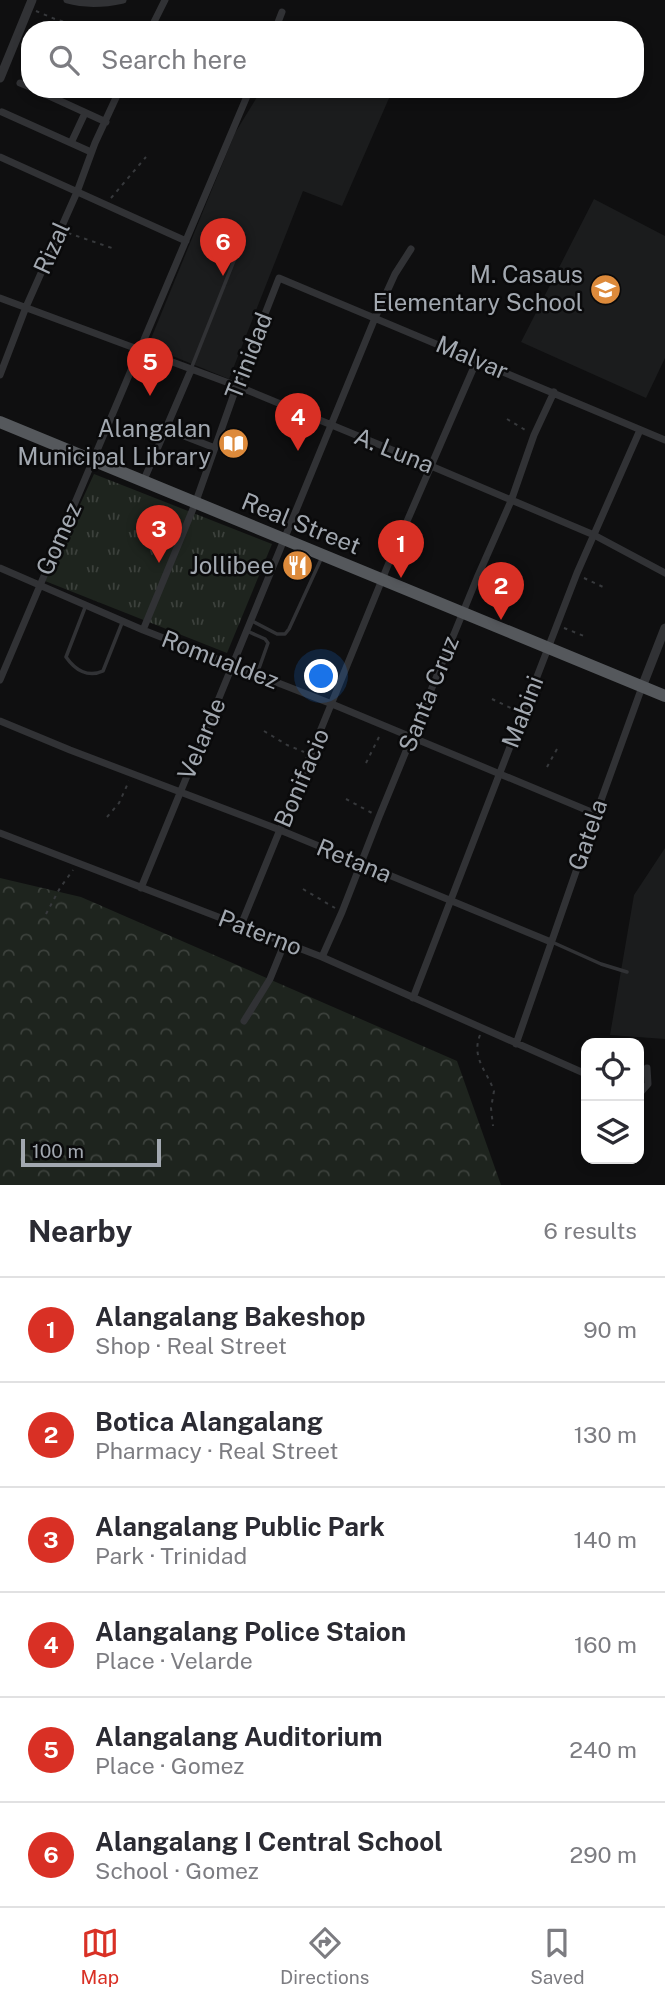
<!DOCTYPE html>
<html lang="en">
<head>
<meta charset="utf-8">
<style>
	:root { --surface:#fff; --page:#f7f7f7; --text:#2b2b33; --muted:#7c7c81; --line:#e1e1e2; --accent:#d93025 }
	body { margin:0; font-family:"Public Sans",sans-serif; background:var(--page); color:var(--text) }
	.controls { position:absolute; right:21px; bottom:21px; display:grid; overflow:hidden; border-radius:14px; box-shadow:0 4px 10px #0003 }
	.controls button { width:63px; height:63px; display:grid; place-items:center; padding:0; border:0; border-bottom:2px solid var(--line); background:var(--surface); color:var(--text); font:35px sans-serif }
	.scale { position:absolute; left:21px; bottom:18px; width:140px; box-sizing:border-box; padding-left:7px; border:4px solid #a2a8b0; border-top:0; font-size:19px; line-height:24px; white-space:nowrap; color:#a2a8b0; -webkit-text-stroke:5px #0a0a0b; paint-order:stroke }
	.you { position:absolute; left:322px; top:677px; width:24px; height:24px; margin:-18px; border:5px solid #fff; border-radius:50%; background:#1a73e8; box-shadow:0 0 0 10px #1a73e833 }
	.badge { display:grid; place-items:center; width:46px; height:46px; border-radius:50%; background:var(--accent); color:#fff; font-size:23px; font-weight:700 }
	.pin { position:absolute; translate:-50% -58px; filter:drop-shadow(0 2px 4px #0008) }
	.pin::after { content:''; position:absolute; top:37px; width:24px; height:21px; background:inherit; clip-path:polygon(0 0,100% 0,50% 100%) }
	.list { margin:0; padding:0; list-style:none }
	h2 { display:flex; justify-content:space-between; align-items:center; height:91px; margin:0; padding:0 28px; font-size:30px }
	h2 small { font-size:23px; font-weight:400; color:var(--muted) }
	.list li { display:grid; grid-template-columns:46px 1fr auto; gap:21px; align-items:center; box-sizing:border-box; height:105px; padding:0 28px; border-top:2px solid var(--line) }
	.list b { display:block; font-size:26px; white-space:nowrap }
	.list p { margin:0; font-size:23px; white-space:nowrap; color:var(--muted) }
	.list em { font-size:23px; font-style:normal; color:var(--muted) }
	.icon { flex:none; width:38px; height:38px; fill:none; stroke:currentColor; stroke-width:2; stroke-linecap:round; stroke-linejoin:round }
	.map { position:relative; flex:none; width:665px; height:1185px; overflow:hidden }
	.search { position:absolute; background:var(--surface); box-shadow:0 4px 10px #0003; left:21px; right:21px; top:21px; height:77px; display:flex; align-items:center; gap:18px; box-sizing:border-box; padding:0 24px; border-radius:28px; color:var(--muted); font-size:26px }
	.sheet { height:721px; background:var(--surface) }
	nav { display:flex; justify-content:space-around; align-items:center; box-sizing:border-box; height:98px; border-top:2px solid var(--line); background:var(--surface); font-size:19px; color:var(--muted) }
	nav a { display:grid; justify-items:center; gap:4px }
	nav .on { color:var(--accent) }
	.map>svg:first-child { display:block }
</style>
</head>
<body>
<div class="map">
<svg width="665" height="1185" viewBox="0 0 665 1185">
	<defs>
		<pattern id="forest-crowns" width="20" height="18" patternUnits="userSpaceOnUse" patternTransform="scale(1.75)"><rect width="20" height="18" fill="#1e241e"/><path d="M2 6a3 3 0 1 1 6 0M12 15a3 3 0 1 1 6 0" fill="none" stroke="#3c413c"/></pattern>
		<pattern id="park-tufts" width="24" height="20" patternUnits="userSpaceOnUse" patternTransform="scale(1.75)"><rect width="24" height="20" fill="#1e241e"/><path d="M3 7l-1-3M5 7V3M7 7l1-3M15 17l-1-3M17 17v-4M19 17l1-3" fill="none" stroke="#3c413c"/></pattern>
	</defs>
	<rect width="100%" height="100%" fill="#0f0f10"/>
	<path fill="#1b1c1d" d="M262 89H393L342 206 303 191 229 379 148 346 235 133Z
		M594 199 665 236V358L646 398 521 342Z
		M665 848V1039L610 1035 634 895Z"/>
	<path fill="url(#forest-crowns)" d="M0 878 81 897 457 1061 501 1185H0Z"/>
	<path fill="url(#park-tufts)" d="M94 474 272 544 227 653 45 581Z"/>
	<g fill="none" stroke-linecap="round" stroke-linejoin="round">
		<path stroke="#37393c" stroke-width="2" stroke-dasharray="3.5 5" stroke-linecap="butt" d="M36 11 55 19 92 30
			M111 198 146 157
			M68 233 115 249
			M507 419 527 431
			M584 578 603 587
			M484 581 517 593
			M564 628 584 636
			M492 699 515 710
			M264 731 287 745 304 752
			M366 763 381 733
			M547 767 557 749
			M346 799 372 813
			M107 817 119 803 129 781
			M303 889 335 908
			M46 914 60 888 73 870
			M480 1035C471 1058 487 1071 494 1091L491 1108 493 1126"/>
		<path stroke="#313235" stroke-width="3.5" d="M191 369 239 248
			M86 605 66 657C75 670 88 678 103 671L122 623
			M252 621 277 634H285L289 629 322 557
			M247 631 265 639 268 643 257 674
			M552 942 601 964 627 972"/>
		<path stroke="#313235" stroke-width="7" d="M67 0C85 5 105 4 123 0
			M150 30 165 0
			M275 30 282 12
			M20 83 30 87
			M34 89 106 122
			M2 112 91 152
			M71 143 85 113
			M0 157 186 241
			M0 298 237 386 431 466 594 535 665 573
			M0 375 26 307 77 192 95 143 120 89
			M166 429 215 448
			M143 482 191 370
			M0 568 143 630 332 704 596 814
			M143 630 195 504 235 391 279 278 665 440
			M0 680 250 89
			M0 721 70 750 280 830 551 942
			M0 833 322 957 586 1074
			M141 888 375 318 395 274 411 249
			M241 925 388 565 477 360
			M322 957 342 912 379 817 477 578 511 501 534 435 554 392
			M413 998 577 573 640 430
			M244 1021 270 979 285 942
			M516 1044 596 814 642 687
			M639 1092H641L648 1084 647 1068"/>
		<path stroke="#313235" stroke-width="9" d="M0 78 32 0
			M642 687 665 628"/>
		<path stroke="#55585c" stroke-width="12" d="M0 422 665 696"/>
	</g>
	<defs>
		<symbol id="school-disc" viewBox="-11 -11 22 22"><circle r="9.5" fill="#dd8a3b" stroke="#0a0a0b"/><path d="M0-5L7-2L0 1L-7-2ZM-4 1L0 2.5L4 1V4Q0 6-4 4Z" fill="#fff"/></symbol>
		<symbol id="library-disc" viewBox="-11 -11 22 22"><circle r="9.5" fill="#dd8a3b" stroke="#0a0a0b"/><path d="M-6-4Q-3-5.5-.7-3.5V5Q-3 3-6 4ZM6-4Q3-5.5 .7-3.5V5Q3 3 6 4Z" fill="#fff"/></symbol>
		<symbol id="restaurant-disc" viewBox="-11 -11 22 22"><circle r="9.5" fill="#dd8a3b" stroke="#0a0a0b"/><path d="M-5-6h1v4h1v-4h1v4h1v-4h1v5L-1.5 .5V6h-2V.5L-5-1ZM5-6V6H3V1.5H1.5Q1.5-4 5-6Z" fill="#fff"/></symbol>
	</defs>
	<g fill-rule="evenodd">
		<use href="#school-disc" x="588" y="272" width="35" height="35"/>
		<use href="#library-disc" x="216" y="426" width="35" height="35"/>
		<use href="#restaurant-disc" x="280" y="548" width="35" height="35"/>
	</g>
	<g text-anchor="middle" stroke-width="5" stroke-linejoin="round" paint-order="stroke">
		<g font-size="24" fill="#a2a8b0" stroke="#0a0a0b">
			<text transform="translate(52 248) rotate(-66)" y="8">Rizal</text>
			<text transform="translate(249 356) rotate(-69)" y="8">Trinidad</text>
			<text transform="translate(472 358) rotate(23)" y="8">Malvar</text>
			<text transform="translate(394 451) rotate(22)" y="8">A. Luna</text>
			<text transform="translate(301 524) rotate(22)" y="8">Real Street</text>
			<text transform="translate(59 539) rotate(-66)" y="8">Gomez</text>
			<text transform="translate(220 660) rotate(21)" y="8">Romualdez</text>
			<text transform="translate(429 694) rotate(-68)" y="8">Santa Cruz</text>
			<text transform="translate(523 712) rotate(-69)" y="8">Mabini</text>
			<text transform="translate(202 739) rotate(-67)" y="8">Velarde</text>
			<text transform="translate(302 778) rotate(-67)" y="8">Bonifacio</text>
			<text transform="translate(588 835) rotate(-71)" y="8">Gatela</text>
			<text transform="translate(354 861) rotate(22)" y="8">Retana</text>
			<text transform="translate(260 933) rotate(21)" y="8">Paterno</text>
		</g>
		<g font-size="24" fill="#a2a8b0" stroke="#0a0a0b" text-anchor="end">
			<text x="583" y="283">M. Casaus<tspan x="583" dy="28">Elementary School</tspan></text>
			<text x="211" y="437">Alangalan<tspan x="211" dy="28">Municipal Library</tspan></text>
			<text x="274" y="574">Jollibee</text>
		</g>
	</g>
</svg>
<div class="controls">
<button><svg class="icon" aria-label="locate" viewBox="0 0 24 24"><circle cx="12" cy="12" r="6"/><path d="M12 2v4M12 18v4M2 12h4M18 12h4"/></svg></button>
<button><svg class="icon" aria-label="layers" viewBox="0 0 24 24"><path d="M12 4l9 5-9 5-9-5zM3 14l9 5 9-5"/></svg></button>
</div>
<div class="scale">100 m</div>
<div class="you"></div>
<div class="pin badge" style="left:401px;top:578px">1</div>
<div class="pin badge" style="left:501px;top:620px">2</div>
<div class="pin badge" style="left:159px;top:563px">3</div>
<div class="pin badge" style="left:298px;top:451px">4</div>
<div class="pin badge" style="left:150px;top:396px">5</div>
<div class="pin badge" style="left:223px;top:276px">6</div>
<div class="search"><svg class="icon" aria-label="search" viewBox="0 0 24 24"><circle cx="10" cy="10" r="6"/><path d="M15 15l6 6"/></svg>Search here</div>
</div>
<section class="sheet">
<h2>Nearby<small>6 results</small></h2>
<ul class="list">
<li><span class="badge">1</span><div><b>Alangalang Bakeshop</b><p>Shop · Real Street</p></div><em>90 m</em></li>
<li><span class="badge">2</span><div><b>Botica Alangalang</b><p>Pharmacy · Real Street</p></div><em>130 m</em></li>
<li><span class="badge">3</span><div><b>Alangalang Public Park</b><p>Park · Trinidad</p></div><em>140 m</em></li>
<li><span class="badge">4</span><div><b>Alangalang Police Staion</b><p>Place · Velarde</p></div><em>160 m</em></li>
<li><span class="badge">5</span><div><b>Alangalang Auditorium</b><p>Place · Gomez</p></div><em>240 m</em></li>
<li><span class="badge">6</span><div><b>Alangalang I Central School</b><p>School · Gomez</p></div><em>290 m</em></li>
</ul>
</section>
<nav>
<a class="on"><svg class="icon" aria-label="map" viewBox="0 0 24 24"><path d="M3 6l6-2 6 2 6-2v14l-6 2-6-2-6 2zM9 4v14M15 6v14"/></svg>Map</a>
<a><svg class="icon" aria-label="directions" viewBox="0 0 24 24"><path d="M12 3l9 9-9 9-9-9zM9 14v-3h6M13 9l2 2-2 2"/></svg>Directions</a>
<a><svg class="icon" aria-label="saved" viewBox="0 0 24 24"><path d="M7 4h10v16l-5-4-5 4z"/></svg>Saved</a>
</nav>
</body>
</html>
